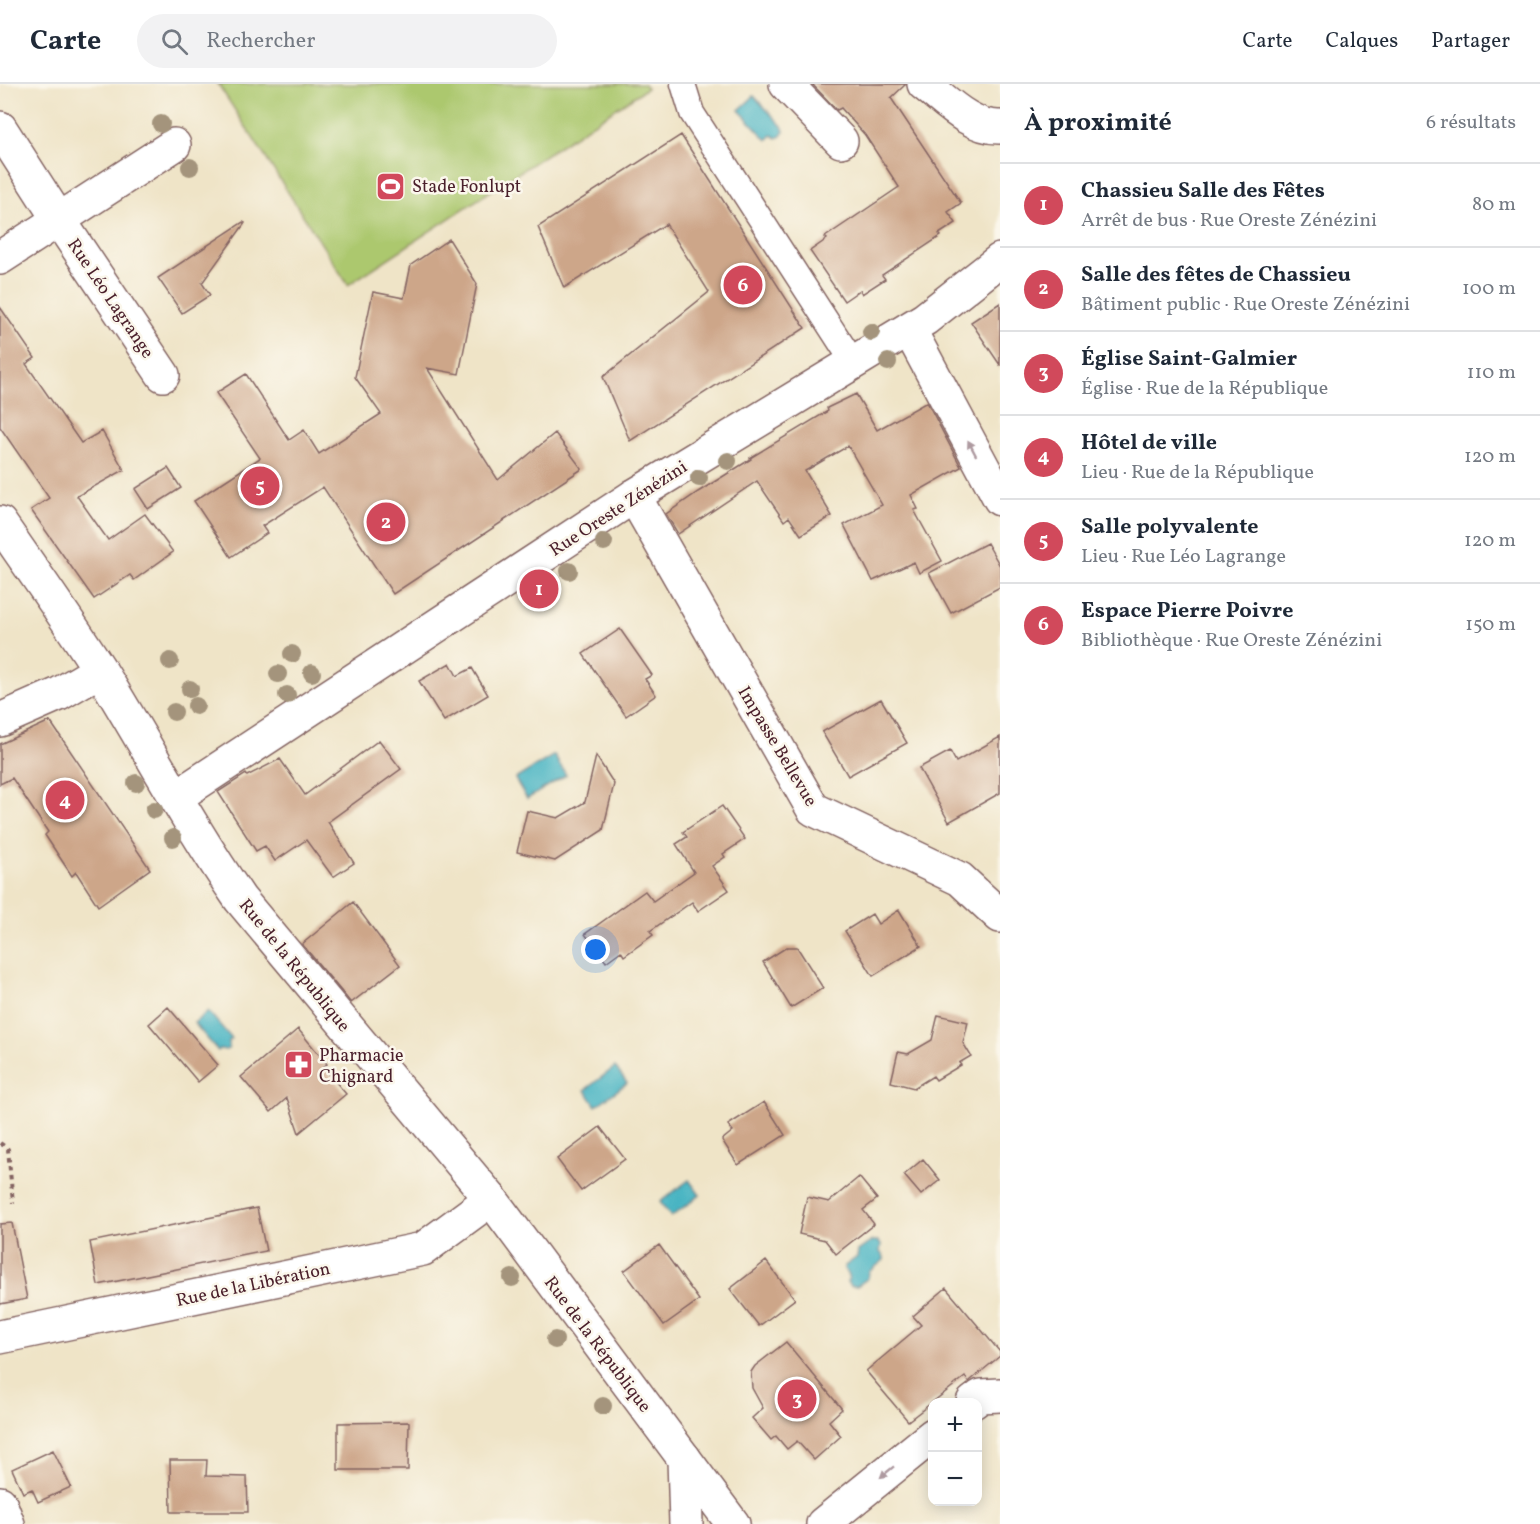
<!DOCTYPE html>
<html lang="fr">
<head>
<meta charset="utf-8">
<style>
	:root { --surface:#fff; --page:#f2f2f3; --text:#1f2937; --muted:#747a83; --line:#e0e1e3; --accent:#d1495b }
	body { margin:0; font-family:Vollkorn,serif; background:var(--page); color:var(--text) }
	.controls { position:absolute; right:18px; bottom:18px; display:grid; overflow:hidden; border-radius:12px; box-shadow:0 3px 15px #0003 }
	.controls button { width:54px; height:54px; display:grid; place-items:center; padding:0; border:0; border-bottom:2px solid var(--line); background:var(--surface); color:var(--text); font:30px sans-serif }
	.you { position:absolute; left:596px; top:866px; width:21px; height:21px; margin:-15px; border:4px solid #fff; border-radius:50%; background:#1a73e8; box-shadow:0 0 0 9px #1a73e833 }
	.badge { display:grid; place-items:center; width:39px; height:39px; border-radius:50%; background:var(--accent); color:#fff; font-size:20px; font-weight:700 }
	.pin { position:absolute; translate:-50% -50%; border:3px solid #fff; box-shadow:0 2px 6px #0006 }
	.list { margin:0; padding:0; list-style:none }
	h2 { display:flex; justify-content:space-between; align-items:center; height:78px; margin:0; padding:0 24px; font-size:26px }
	h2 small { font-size:20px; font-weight:400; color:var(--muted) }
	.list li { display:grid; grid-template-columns:39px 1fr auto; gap:18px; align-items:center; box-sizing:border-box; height:84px; padding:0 24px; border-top:2px solid var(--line) }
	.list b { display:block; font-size:22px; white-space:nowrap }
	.list p { margin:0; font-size:20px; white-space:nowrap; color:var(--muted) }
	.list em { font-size:20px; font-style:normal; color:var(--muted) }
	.icon { flex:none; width:33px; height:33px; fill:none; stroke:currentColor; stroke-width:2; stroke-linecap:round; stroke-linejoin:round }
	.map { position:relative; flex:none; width:1000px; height:1440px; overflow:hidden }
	header { display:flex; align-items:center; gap:36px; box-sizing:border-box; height:84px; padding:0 30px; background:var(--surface); border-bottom:2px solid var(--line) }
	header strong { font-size:28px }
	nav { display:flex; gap:33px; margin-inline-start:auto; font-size:21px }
	.search { width:420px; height:54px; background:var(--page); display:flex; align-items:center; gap:15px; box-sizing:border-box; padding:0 21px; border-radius:33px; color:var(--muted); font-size:22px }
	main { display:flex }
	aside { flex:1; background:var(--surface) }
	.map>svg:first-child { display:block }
</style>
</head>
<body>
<header>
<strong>Carte</strong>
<div class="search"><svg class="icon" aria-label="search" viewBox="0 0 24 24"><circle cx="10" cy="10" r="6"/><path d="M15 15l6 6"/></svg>Rechercher</div>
<nav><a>Carte</a><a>Calques</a><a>Partager</a></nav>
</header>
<main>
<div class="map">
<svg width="1000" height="1440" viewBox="0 0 1000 1440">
	<rect width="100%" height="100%" fill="#fbf7ec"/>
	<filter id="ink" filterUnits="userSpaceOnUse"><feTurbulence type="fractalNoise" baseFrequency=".0167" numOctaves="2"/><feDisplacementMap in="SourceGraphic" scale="12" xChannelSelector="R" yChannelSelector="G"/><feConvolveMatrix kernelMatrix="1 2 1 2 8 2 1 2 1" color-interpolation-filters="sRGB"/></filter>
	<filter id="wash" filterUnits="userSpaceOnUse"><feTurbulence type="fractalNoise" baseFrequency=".008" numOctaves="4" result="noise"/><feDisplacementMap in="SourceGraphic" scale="24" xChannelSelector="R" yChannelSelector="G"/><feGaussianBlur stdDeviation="1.35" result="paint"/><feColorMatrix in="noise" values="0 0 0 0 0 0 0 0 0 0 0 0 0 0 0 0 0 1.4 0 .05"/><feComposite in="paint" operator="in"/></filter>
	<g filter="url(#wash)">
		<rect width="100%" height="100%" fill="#efe4c7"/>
		<path fill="#acc86e" stroke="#7b744c" stroke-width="1.5" d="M218 0H644L647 4 348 201Z"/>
		<path fill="#46b4c2" stroke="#486a76" stroke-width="1.5" d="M754 12 782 42 784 47 781 52 777 54 772 51 767 56 739 26Z
			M554 671 566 691 527 715 515 695Z
			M208 927 232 955 229 957V964L226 966 220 965 218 967 194 939Z
			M615 983 627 999 596 1022 585 1006Z
			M689 1096 700 1111 671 1133 660 1118Z
			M872 1157H878L881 1161 880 1168 884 1173V1176L869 1188 868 1194 857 1202H851L848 1198 849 1191 844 1185 845 1182 857 1173 858 1167Z"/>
		<g id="blocks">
			<path fill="#cda689" d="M812 0H906L891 14 961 119 948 128 956 139 939 150 941 152 882 191 885 195 862 210 860 206 844 217 810 167 827 155 825 153 899 103 865 51 841 24 837 26Z
				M681 51 805 244 630 357 603 293 709 208 666 140 564 204 538 143Z
				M243 138 245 139 202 199 210 211 182 229 158 194Z
				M449 155 477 200 459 290 427 284 498 396 555 349 582 385 393 510 323 403 262 442 267 449 231 473 194 417 260 374 216 309 246 290 289 356 304 346 319 370 381 330 355 293 373 208 404 214 411 181Z
				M1000 219V281L971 238Z
				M0 223 35 274 26 280 81 359 102 347 124 386 77 412 108 456 145 430 173 468 134 496 130 491 94 515 31 426 49 414 0 343Z
				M856 310 877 346 927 318 961 383 911 411 918 425 914 426 942 477 919 489 914 478 873 497 844 441 882 421 848 362 805 387 832 432 801 451 789 433 784 437 757 397 678 450 666 430 698 408 751 375 750 374 828 327 827 324Z
				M168 384 181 404 148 425 135 405Z
				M987 459 1000 482V503L951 529 929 489Z
				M620 545 652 591 645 595 656 611 626 632 583 570Z
				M450 579 457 592 472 584 488 611 444 637 419 597Z
				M881 615 907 659 848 692 822 648Z
				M50 637 150 785 98 822 76 788 72 792 45 751 48 748 12 694 0 700V660Z
				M1000 653V709L949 738 919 684 950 667 956 678Z
				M379 656 401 685 328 738 354 779 333 793 306 756 275 777 265 762 256 767 218 708 246 690 247 692 280 675 305 711Z
				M596 672 614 700 603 746 555 777 517 768 527 727 558 734 585 718Z
				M722 722 745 755 723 770 725 773 712 782 729 806 698 827 692 818 650 847 653 851 624 872 621 867 606 878 585 850 645 807 653 817 694 788 676 760 687 753 683 748Z
				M353 818 400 881 351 919 302 860Z
				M899 826 921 862 873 892 845 847 872 830 878 840Z
				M787 863H797L823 904 791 924 763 878Z
				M168 923 218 981 198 998 149 940Z
				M938 931 968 938 963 959 971 972 959 979 961 981 936 996 933 992 914 1004 891 998 898 968 908 970 932 956Z
				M298 945 327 980 323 983 346 1010 299 1049 287 1014 271 1028 241 993Z
				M764 1018 785 1051 738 1081 722 1056 733 1047 728 1041Z
				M600 1043 625 1075 581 1107 557 1075Z
				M923 1075 940 1096 921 1111 904 1091Z
				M859 1093 877 1115 863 1126 874 1140 836 1170 825 1156 799 1150 807 1113 829 1118Z
				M257 1124 266 1167 98 1201 90 1158Z
				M12 1139 27 1215 0 1220V1140Z
				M659 1161 699 1216 664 1241 624 1187Z
				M766 1177 795 1215 759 1242 730 1205Z
				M946 1204 1000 1268V1272L971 1296 969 1298 965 1293 908 1337 866 1287 921 1241 913 1232Z
				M786 1258 842 1325 829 1337 841 1352 814 1376 797 1357 787 1365 776 1352 771 1356 752 1334 763 1324 752 1304 751 1288 755 1282Z
				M409 1338 408 1386H338V1339Z
				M53 1366 71 1403 38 1418 32 1405 23 1409 12 1385Z
				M170 1376H207L206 1392 247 1393 248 1428H171Z"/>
		</g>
	</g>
	<g filter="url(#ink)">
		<use href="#blocks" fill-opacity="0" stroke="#846462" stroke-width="1.5"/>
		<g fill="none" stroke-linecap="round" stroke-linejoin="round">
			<defs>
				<path id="pedestrian" d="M683 0 692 29 853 278"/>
				<path id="minor" d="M786 0 841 57
					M924 0C946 17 971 44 1000 43
					M0 44 59 136 163 291
					M0 174 174 61
					M909 245 1000 415
					M634 412 813 725 960 795 1000 832
					M0 1253 423 1165 491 1115
					M684 1374 686 1440
					M0 1419 8 1440"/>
				<path id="tertiary" d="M0 439C34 488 68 536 100 586 147 662 189 741 240 815L491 1115 733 1440
					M0 636 59 610 100 586
					M176 713 634 412 925 235 1000 176
					M973 1318 981 1312 1000 1311
					M823 1440 933 1351"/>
			</defs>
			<use href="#pedestrian" stroke="#846462" stroke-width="27"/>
			<use href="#minor" stroke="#846462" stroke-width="36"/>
			<use href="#tertiary" stroke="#846462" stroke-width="36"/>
			<path stroke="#846462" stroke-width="4" stroke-dasharray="4.5 4.5" stroke-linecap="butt" d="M0 1059 8 1065 13 1119"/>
			<use href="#pedestrian" stroke="#fff" stroke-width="24"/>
			<use href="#minor" stroke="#fff" stroke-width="33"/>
			<use href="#tertiary" stroke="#fff" stroke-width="33"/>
		</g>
		<g fill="#a4947c">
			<circle cx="161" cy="40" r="9"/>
			<circle cx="190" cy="83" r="9"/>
			<circle cx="871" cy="248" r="9"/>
			<circle cx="888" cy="278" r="9"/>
			<circle cx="728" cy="377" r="9"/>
			<circle cx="699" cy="394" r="9"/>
			<circle cx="604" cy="458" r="9"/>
			<circle cx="569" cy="487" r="9"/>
			<circle cx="292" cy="570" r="9"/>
			<circle cx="170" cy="577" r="9"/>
			<circle cx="312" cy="589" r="9"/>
			<circle cx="278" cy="590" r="9"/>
			<circle cx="190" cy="605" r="9"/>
			<circle cx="287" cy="611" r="9"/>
			<circle cx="196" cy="622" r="9"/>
			<circle cx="174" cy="628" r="9"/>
			<circle cx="136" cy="699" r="9"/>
			<circle cx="154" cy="726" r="9"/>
			<circle cx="173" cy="754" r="9"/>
			<circle cx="512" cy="1194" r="9"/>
			<circle cx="555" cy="1256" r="9"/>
			<circle cx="603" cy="1322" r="9"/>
		</g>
		<defs><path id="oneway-solid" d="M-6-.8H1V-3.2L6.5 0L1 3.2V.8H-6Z" transform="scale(1.5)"/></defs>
		<g fill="#ae9aa0">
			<use href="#oneway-solid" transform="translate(972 364) rotate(-118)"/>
			<use href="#oneway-solid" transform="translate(887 1388) rotate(141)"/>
		</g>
	</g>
	<defs>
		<symbol id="stadium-square" viewBox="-11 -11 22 22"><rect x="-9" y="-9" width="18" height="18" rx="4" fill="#d1495b" stroke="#fbf7ec"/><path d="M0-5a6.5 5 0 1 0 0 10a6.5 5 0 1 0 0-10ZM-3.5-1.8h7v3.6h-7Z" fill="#fff"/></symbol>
		<symbol id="pharmacy-square" viewBox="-11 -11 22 22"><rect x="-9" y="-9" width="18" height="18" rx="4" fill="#d1495b" stroke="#fbf7ec"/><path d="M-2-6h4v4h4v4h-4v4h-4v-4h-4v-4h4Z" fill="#fff"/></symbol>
	</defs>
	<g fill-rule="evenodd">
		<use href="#stadium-square" x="374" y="86" width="33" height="33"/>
		<use href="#pharmacy-square" x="282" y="964" width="33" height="33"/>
	</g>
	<g text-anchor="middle" stroke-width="5" stroke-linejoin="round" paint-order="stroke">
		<g font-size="18" fill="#4a1f2b" stroke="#fbf7ec" text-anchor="start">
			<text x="412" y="108">Stade Fonlupt</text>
			<text x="319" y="977">Pharmacie<tspan x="319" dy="21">Chignard</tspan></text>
		</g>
		<g font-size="18" fill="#4a1f2b" stroke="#fbf7ec">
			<text transform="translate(111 214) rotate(56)" y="6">Rue Léo Lagrange</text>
			<text transform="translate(618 424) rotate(-33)" y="6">Rue Oreste Zénézini</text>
			<text transform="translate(778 662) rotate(59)" y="6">Impasse Bellevue</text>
			<text transform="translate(295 881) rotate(51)" y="6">Rue de la République</text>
			<text transform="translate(253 1200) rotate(-12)" y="6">Rue de la Libération</text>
			<text transform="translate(598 1260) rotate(53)" y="6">Rue de la République</text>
		</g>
	</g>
</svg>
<div class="controls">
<button>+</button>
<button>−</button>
</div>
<div class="you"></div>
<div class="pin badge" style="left:539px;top:505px">1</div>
<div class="pin badge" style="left:386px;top:438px">2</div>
<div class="pin badge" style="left:797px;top:1315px">3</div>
<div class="pin badge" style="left:65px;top:716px">4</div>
<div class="pin badge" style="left:260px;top:402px">5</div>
<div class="pin badge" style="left:743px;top:201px">6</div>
</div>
<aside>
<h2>À proximité<small>6 résultats</small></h2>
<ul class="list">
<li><span class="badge">1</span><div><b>Chassieu Salle des Fêtes</b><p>Arrêt de bus · Rue Oreste Zénézini</p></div><em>80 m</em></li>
<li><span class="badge">2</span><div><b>Salle des fêtes de Chassieu</b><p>Bâtiment public · Rue Oreste Zénézini</p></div><em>100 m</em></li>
<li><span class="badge">3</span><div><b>Église Saint-Galmier</b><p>Église · Rue de la République</p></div><em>110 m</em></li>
<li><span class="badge">4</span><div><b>Hôtel de ville</b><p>Lieu · Rue de la République</p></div><em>120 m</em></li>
<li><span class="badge">5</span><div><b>Salle polyvalente</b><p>Lieu · Rue Léo Lagrange</p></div><em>120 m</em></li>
<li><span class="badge">6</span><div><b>Espace Pierre Poivre</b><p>Bibliothèque · Rue Oreste Zénézini</p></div><em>150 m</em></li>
</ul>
</aside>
</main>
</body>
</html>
